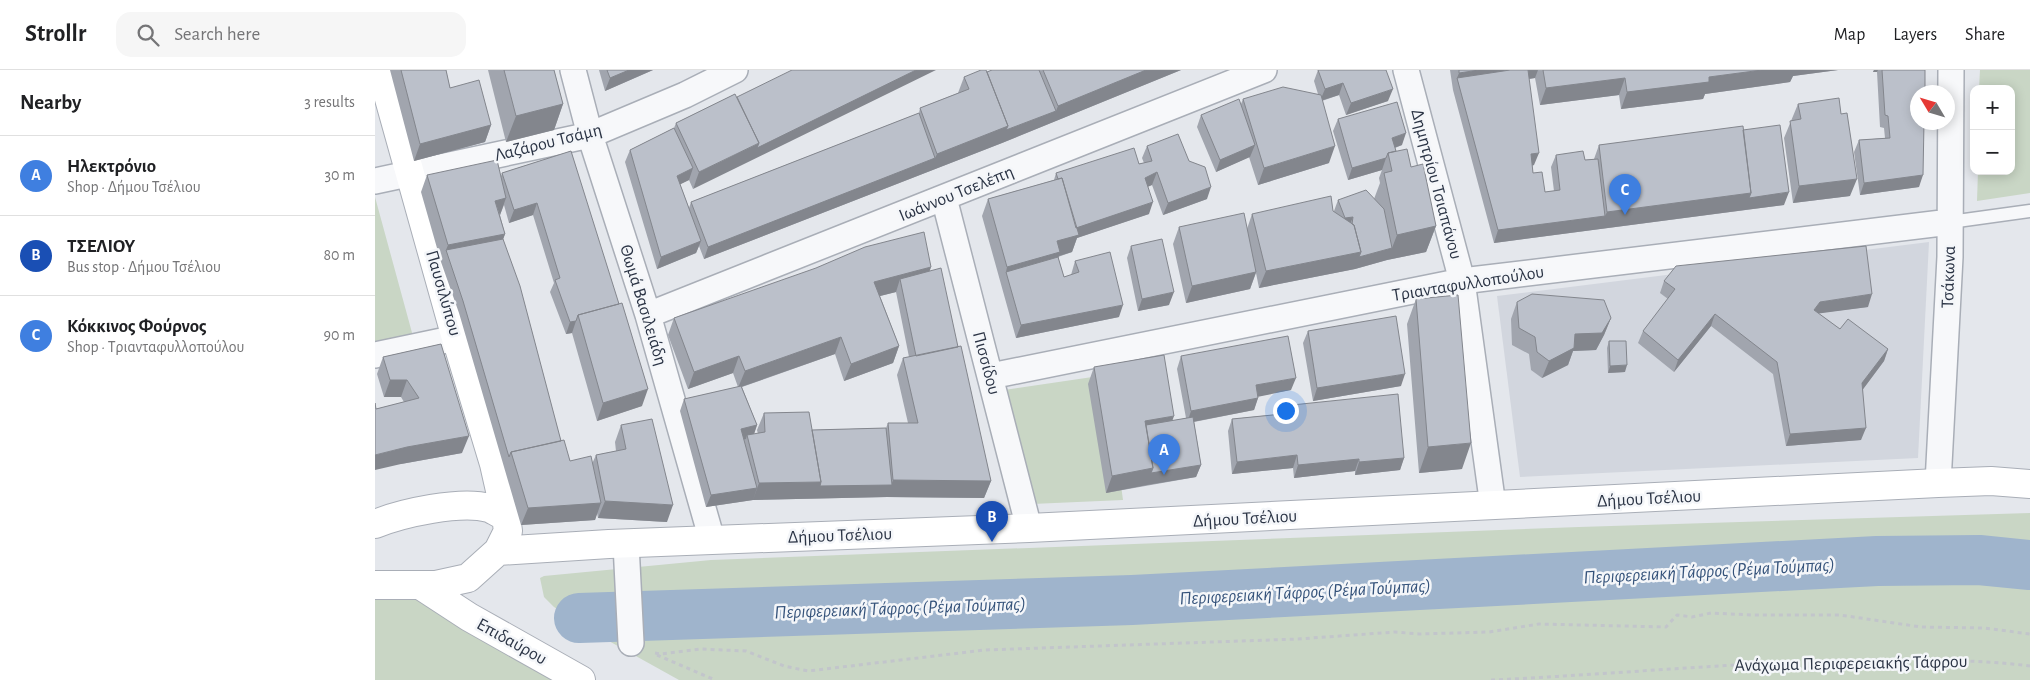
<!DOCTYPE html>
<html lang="en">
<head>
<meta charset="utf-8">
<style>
	:root { --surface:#fff; --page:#f6f6f6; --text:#202124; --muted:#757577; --line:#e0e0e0; --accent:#b45309 }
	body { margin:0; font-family:"Alegreya Sans",sans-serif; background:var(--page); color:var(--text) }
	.controls { position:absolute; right:15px; top:15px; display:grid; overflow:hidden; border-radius:10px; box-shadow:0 2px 12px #0003 }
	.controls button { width:45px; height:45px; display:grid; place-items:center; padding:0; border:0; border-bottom:1px solid var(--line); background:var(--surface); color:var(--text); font:25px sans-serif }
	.compass { position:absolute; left:1535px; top:15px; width:45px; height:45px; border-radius:50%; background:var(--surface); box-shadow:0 2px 12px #0003; rotate:308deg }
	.you { position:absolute; left:910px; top:340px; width:18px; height:18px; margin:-12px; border:4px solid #fff; border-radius:50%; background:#1a73e8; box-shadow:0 0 0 8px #1a73e833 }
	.badge { display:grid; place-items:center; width:32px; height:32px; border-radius:50%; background:var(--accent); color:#fff; font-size:16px; font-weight:700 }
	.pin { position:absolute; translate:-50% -41px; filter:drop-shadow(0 1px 2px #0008) }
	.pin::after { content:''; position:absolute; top:26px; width:18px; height:15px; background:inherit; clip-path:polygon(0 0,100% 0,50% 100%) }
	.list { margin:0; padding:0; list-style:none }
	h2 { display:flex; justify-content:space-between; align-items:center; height:65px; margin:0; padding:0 20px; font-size:21px }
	h2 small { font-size:16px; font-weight:400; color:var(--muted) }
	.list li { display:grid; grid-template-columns:32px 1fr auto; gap:15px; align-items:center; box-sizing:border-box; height:80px; padding:0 20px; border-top:1px solid var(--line) }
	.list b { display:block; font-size:19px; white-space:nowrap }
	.list p { margin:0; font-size:16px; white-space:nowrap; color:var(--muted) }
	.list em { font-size:16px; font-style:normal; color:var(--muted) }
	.icon { flex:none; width:28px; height:28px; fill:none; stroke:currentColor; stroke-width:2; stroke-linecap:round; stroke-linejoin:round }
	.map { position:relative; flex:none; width:1655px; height:610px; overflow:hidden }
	header { display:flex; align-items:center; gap:30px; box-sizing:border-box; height:70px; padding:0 25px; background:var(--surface); border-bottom:1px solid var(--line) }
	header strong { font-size:24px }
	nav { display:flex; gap:28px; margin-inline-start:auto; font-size:18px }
	.search { width:350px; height:45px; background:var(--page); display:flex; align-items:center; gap:12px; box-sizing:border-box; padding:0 18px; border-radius:15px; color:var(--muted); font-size:19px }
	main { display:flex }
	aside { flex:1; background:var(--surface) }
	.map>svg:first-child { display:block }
</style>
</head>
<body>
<header>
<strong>Strollr</strong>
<div class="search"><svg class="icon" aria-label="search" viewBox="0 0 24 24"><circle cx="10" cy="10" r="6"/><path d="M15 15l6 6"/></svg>Search here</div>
<nav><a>Map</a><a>Layers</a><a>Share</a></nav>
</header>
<main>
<aside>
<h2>Nearby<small>3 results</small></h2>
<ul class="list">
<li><span class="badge" style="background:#3f7fe0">A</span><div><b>Ηλεκτρόνιο</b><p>Shop · Δήμου Τσέλιου</p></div><em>30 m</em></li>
<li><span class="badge" style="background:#1a4fb4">B</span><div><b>ΤΣΕΛΙΟΥ</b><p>Bus stop · Δήμου Τσέλιου</p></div><em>80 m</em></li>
<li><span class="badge" style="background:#3f7fe0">C</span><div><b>Κόκκινος Φούρνος</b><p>Shop · Τριανταφυλλοπούλου</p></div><em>90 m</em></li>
</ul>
</aside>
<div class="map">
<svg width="1655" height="610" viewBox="0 0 1655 610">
	<rect width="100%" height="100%" fill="#e4e7ec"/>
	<path fill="#d2d6de" d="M1554 172 1543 388 1145 407 1122 226Z"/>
	<path fill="#c9d6c5" d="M1605 0H1655V123L1602 131 1603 101H1636V19H1604Z
		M0 127 39 270 0 278Z
		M731 305 748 430 657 434 622 321Z
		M1655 443V610H304L232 570 179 537 169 527 165 508 169 506 336 490 1204 457Z
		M20 514 186 610H0V515Z"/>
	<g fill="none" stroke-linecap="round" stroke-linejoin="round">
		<path stroke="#9fb4cc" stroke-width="50" d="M204 548 757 530 1502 491 1604 490 1655 495"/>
		<defs>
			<path id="lane" d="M1575 152 1655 141"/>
			<path id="street" d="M198 0 215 65 273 245 337 470
				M1031 0 1087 211 1118 436
				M0 111 215 65 310 25 360 0
				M569 128 654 458
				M273 245 889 0
				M0 285 81 268
				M616 306 1087 211 1575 152
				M1563 413 1575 187 1576 0
				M251 474 256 573"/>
			<path id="secondary" d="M6 0 81 268 119 394 131 447
				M0 454C27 443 86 430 114 438 119 440 125 444 131 447L133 461 123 481 93 508 61 515H0
				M123 481 234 474 654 458 1563 413 1616 411 1655 414
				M45 515 94 547 206 610"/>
		</defs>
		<use href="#lane" stroke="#a9aeb7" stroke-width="15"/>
		<use href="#street" stroke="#a9aeb7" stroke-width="28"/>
		<use href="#secondary" stroke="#a9aeb7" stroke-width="30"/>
		<path stroke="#c2c5cb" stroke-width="3" stroke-dasharray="4 4" stroke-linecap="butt" d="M280 583 285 584 325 579 371 581 409 596 433 601 610 580 923 569 1020 562 1044 564 1114 562 1164 554 1291 557 1302 545 1317 547 1336 543 1377 545H1465L1546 557 1609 558 1655 564
			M282 585 340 610
			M1116 610C1249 604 1381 590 1515 590 1562 590 1608 590 1655 596"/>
		<use href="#lane" stroke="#f7f8fa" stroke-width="12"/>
		<use href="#street" stroke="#f7f8fa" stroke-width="25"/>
		<use href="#secondary" stroke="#fff" stroke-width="28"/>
	</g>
	<path fill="#a1a5ae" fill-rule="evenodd" d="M15 0H71L75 18 116 55 110 72 39 91Z
		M113 0H179L188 34 179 60 131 72Z
		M224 0H278L230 21Z
		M617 0H806L627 73 329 189 324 176 321 183 282 199 250 92 255 80 299 58 301 53 360 24 318 119 314 110 305 114 314 138 316 132 544 43 545 38 583 23 589 7 612 2Z
		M943 0 1013 31 971 45 964 25 947 31 954 93 883 115 874 87 841 102 822 57 826 45 866 34 868 29 943 24 939 11Z
		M1075 0H1463L1418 6 1415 12 1330 24 1328 29 1246 39 1244 25 1165 35 1160 8 1154 9 1159 95 1157 96 1158 103 1170 122 1179 121 1176 97 1181 85 1210 90 1219 89 1224 75 1368 60 1409 135 1119 173 1078 20Z
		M1499 0H1550L1544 117 1485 125 1479 82 1484 70 1510 68 1509 58 1505 57 1502 2H1498Z
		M1423 34 1466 44 1475 126 1418 133 1409 68Z
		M963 49 1027 75 1020 78 1021 81 1036 97 1061 156 1051 182 1012 190 980 199 884 218 881 203 875 219 811 233 798 174 804 157 872 159 877 144 958 141H959L963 130 999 129 1005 113 1004 108 1007 100 973 110 958 61Z
		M772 76 814 91 832 129 788 145 777 115 773 116 774 144 702 168 697 182 683 187 689 207 696 205 700 191 744 247 641 268 607 146 613 129 679 110 681 103 769 93 767 88Z
		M196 81 267 336 222 351 197 263 191 264 175 222 179 213 158 145 134 153 129 135 125 145 130 164 128 169 186 371 195 391 217 394 221 385 241 381 240 372 246 355 292 452 223 448 222 443 220 450 146 455 84 243 66 192 46 122 52 105 126 106 127 103Z
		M756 176 794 235 763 241 752 188Z
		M556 197 554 202 583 277 616 411 609 428 512 427 378 430 331 437 305 341 309 329 363 317 358 303 313 319 293 265 299 248ZM521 222 534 287 528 288 522 305 533 353H513L511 358 437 360 389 343 382 360 383 364H379L382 355 367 317 460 284 469 311 518 293 524 276 505 226Z
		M1289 211 1493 237 1443 243 1465 259 1513 279 1509 291 1488 319 1486 370 1411 376 1398 304 1336 256 1299 302 1263 273 1268 261 1293 229 1285 223Z
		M1041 229 1087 399 1044 403 1032 254Z
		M1142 232 1236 248 1229 265 1221 280 1198 281 1193 295 1167 308 1156 300 1154 284 1137 275 1136 249Z
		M933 261 1026 316 938 331 928 273Z
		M1234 271 1250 302 1233 303 1232 278Z
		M66 274 87 383 26 394 1 339 29 332 26 327H9L2 304 8 287Z
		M806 286 916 320 883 326V328L879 340 819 352 826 395 821 407 731 423 713 314 719 297 797 351 811 348 802 299Z
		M917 335 1029 388 1025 400 980 405V401L919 408 918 398 857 404 853 361 857 349 914 343Z"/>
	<path fill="#83868d" d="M254 0H278L230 21 235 8Z
		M541 0H561L318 119 324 102 384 73Z
		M771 0H806L627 73 631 60 681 41 683 36Z
		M1104 0H1163L1160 8 1085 19 1082 8 1084 3Z
		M1387 0H1463L1418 6 1415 12 1330 24 1328 29 1246 39 1252 22 1334 7Z
		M1499 0H1503L1502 2H1498Z
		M1250 8 1244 25 1165 35 1171 18Z
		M968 13 964 25 945 31 950 19Z
		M1018 19 1013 31 971 45 976 33Z
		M188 34 179 60 131 72 141 46Z
		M116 55 110 72 39 91 45 74Z
		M633 56 627 73 329 189 333 177 560 88 562 84Z
		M1031 63 1027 75 1013 80 1017 68Z
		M880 75 875 87 841 102 845 90Z
		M960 76 954 93 883 115 889 98Z
		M1164 83 1159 95 1151 96 1156 84Z
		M1011 88 1007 100 973 110 977 98Z
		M318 98 314 110 298 118 302 106Z
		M782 102 777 115 766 120 770 108Z
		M1548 105 1544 117 1485 125 1489 113Z
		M1482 109 1475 126 1418 133 1424 116Z
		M836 117 832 129 788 145 793 133Z
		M1414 122 1409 135 1370 140 1374 128Z
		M1376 123 1370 140 1119 173 1123 160 1230 146 1232 142Z
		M131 128 125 145 120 131Z
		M778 132 774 144 702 168 697 182 684 186 679 199 631 202 632 197 682 171 699 158Z
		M162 133 158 145 134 153 139 140Z
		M978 147 973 159 970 148Z
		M1061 156 1051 182 1012 190 980 199 984 187 1017 178 1022 165Z
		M130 164 124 181 71 180 73 175Z
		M326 171 321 183 282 199 286 187Z
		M986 182 980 199 884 218 891 201Z
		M556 197 550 214 525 209 521 222 493 229 499 212Z
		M881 202 875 219 811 233 817 216Z
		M799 222 794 235 763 241 767 229Z
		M1497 224 1493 237 1440 244 1439 240 1445 232Z
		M748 235 744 247 641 268 646 255Z
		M1340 244 1336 256 1299 302 1303 290Z
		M1236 248 1229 265 1221 280 1198 281 1193 295 1167 308 1174 291 1200 264Z
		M201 251 197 263 191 264 195 252Z
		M466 267 460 284 363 318 370 301Z
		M524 276 518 293 469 311 476 294Z
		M1513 279 1509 291 1483 326 1487 313Z
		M364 286 358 303 313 319 319 302Z
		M1252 295 1250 302 1233 303 1235 296Z
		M1030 304 1026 316 938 331 942 318Z
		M921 308 916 320 877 328 881 315Z
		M15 310H32L26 327H9Z
		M273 319 267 336 222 351 228 333Z
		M883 328 879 340 812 353 816 341Z
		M799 346 793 363 770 367V351Z
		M382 355 378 367 372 365 371 369 362 371 366 359Z
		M1491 358 1486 370 1411 376 1415 364Z
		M94 366 87 383 26 394 0 400V385L32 377Z
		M1096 373 1087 399 1044 403 1053 377Z
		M922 385 918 398 857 404 862 392Z
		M1029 388 1025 400 980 405 984 392Z
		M984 389 980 401 919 408 923 395Z
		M826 395 821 407 772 415 776 403Z
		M778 398 772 415 731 423 737 406Z
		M518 410 616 411 609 428 512 427Z
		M446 412 517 415 512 427 378 430 384 413Z
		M382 418 378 430 331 437 336 425Z
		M230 431 298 435 292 452 223 448Z
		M226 433 220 450 146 455 153 438Z"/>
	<path fill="#bbc0ca" stroke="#83868d" d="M26 0H71L75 18 104 10 116 55 45 74Z
		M129 0H179L188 34 141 46Z
		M232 0H254L235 8Z
		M417 0H541L382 78 384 73 362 27Z
		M606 0H611L633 56 562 84 545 38 594 19 589 7Z
		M617 0H664L681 41 631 60 633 56 612 2Z
		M668 0H771L683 36Z
		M943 0H1011L1018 19 976 33 968 13 950 19Z
		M1084 0H1104L1084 3Z
		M1135 0H1153L1164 83 1156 84 1158 103 1167 102 1170 122 1185 120 1181 85 1208 81 1210 90 1223 89 1230 146 1123 160 1082 8Z
		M1168 0H1387L1334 7V12L1252 22 1250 8 1171 18Z
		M1507 0H1550V22H1542V52H1549L1548 105 1489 113 1484 70 1515 68 1513 46 1510 45Z
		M908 17 946 25 960 76 889 98 868 29Z
		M360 24 384 73 324 102 301 53Z
		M1464 28 1466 44 1472 43 1482 109 1424 116 1415 51 1426 49 1423 34Z
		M864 29 880 75 845 90 826 45Z
		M1022 32 1031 63 1017 68 1021 81 1013 83 1011 88 977 98 963 49Z
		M544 43 560 88 333 177 316 132Z
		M1405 55 1414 122 1374 128 1376 123 1368 60Z
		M1368 56 1376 123 1232 142 1224 75Z
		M299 58 318 98 302 106 326 171 286 187 255 80Z
		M803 64 814 91 830 97 836 117 793 133 782 102 770 108 778 132 701 158 687 108 683 109 681 103 759 78 764 94 777 91 772 76Z
		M1032 79 1036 97 1048 94 1061 156 1022 165 1009 103 1017 101 1013 83Z
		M196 81 244 234 203 245 201 251 195 252 180 210 185 208 162 133 139 140 127 103Z
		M122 90 131 128 120 131 130 164 73 175 52 105Z
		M687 108 704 165 682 171 685 182 632 197 613 129Z
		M991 120 1009 139 1017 178 984 187 986 182 979 155 977 154 978 147 970 148 963 130Z
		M956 126 958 141 979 155 986 182 891 201 877 144Z
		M869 143 881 202 817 216 804 157Z
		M549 162 556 197 499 212 524 276 476 294 466 267 370 301 364 286 319 302 299 248 441 198 490 177Z
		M128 169 145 216 186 371 136 382 134 387 88 231 71 180Z
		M787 169 799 222 767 229 756 176Z
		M1491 176 1497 224 1445 232 1439 240 1465 259 1473 249 1513 279 1487 313 1491 358 1415 364 1402 292 1340 244 1303 290 1268 261 1300 219 1289 211 1301 196Z
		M735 182 748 235 646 255 631 202 683 187 689 207 704 202 700 191Z
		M566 198 583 277 541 286 525 209Z
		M1157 224 1229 230 1236 248 1227 263 1200 264 1199 278 1174 291 1162 282 1160 267 1144 258 1142 232Z
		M1083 225 1096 373 1053 377 1041 229Z
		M247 233 273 319 228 333 203 245Z
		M1021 246 1030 304 942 318 933 261Z
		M913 266 921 308 881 315 883 328 816 341 806 286Z
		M1234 271H1251L1252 295 1235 296Z
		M66 274 94 366 32 377 0 385V333L1 339 44 328 32 310H15L8 287Z
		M586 276 616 411 518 410 513 353H543L528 288Z
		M789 285 799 346 770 351 778 398 737 406 719 297Z
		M366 316 382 355 366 359 382 418 336 425 309 329Z
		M1023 324 1029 388 984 392V389L923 395 922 385 862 392 857 349 918 343 917 335Z
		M434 342 446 412 384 413 372 365 390 362 389 343Z
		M818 347 826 395 776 403 778 398 771 355Z
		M277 349 298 435 230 431 221 385 251 379 246 355Z
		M511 358 517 415 445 416 446 412 437 360Z
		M189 370 195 391 216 386 226 433 153 438 136 382Z"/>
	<g text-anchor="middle" stroke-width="5" stroke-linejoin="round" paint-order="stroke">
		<g font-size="18" fill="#2b3445" stroke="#f4f6f9">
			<text transform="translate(173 72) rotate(-14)" y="6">Λαζάρου Τσάμη</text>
			<text transform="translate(1062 114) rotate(75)" y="6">Δημητρίου Τσιαπάνου</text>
			<text transform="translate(581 123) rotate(-22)" y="6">Ιωάννου Τσελέπη</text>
			<text transform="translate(1573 207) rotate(-88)" y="6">Τσάκωνα</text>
			<text transform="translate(1093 213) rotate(-9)" y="6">Τριανταφυλλοπούλου</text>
			<text transform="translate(69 223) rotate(74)" y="6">Παυσιλύπου</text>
			<text transform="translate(269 235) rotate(73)" y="6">Θωμά Βασιλειάδη</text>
			<text transform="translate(612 293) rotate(75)" y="6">Πισσίδου</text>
			<text transform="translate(1274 428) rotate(-3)" y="6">Δήμου Τσέλιου</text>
			<text transform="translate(870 448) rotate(-3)" y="6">Δήμου Τσέλιου</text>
			<text transform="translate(465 465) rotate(-2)" y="6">Δήμου Τσέλιου</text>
			<text transform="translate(137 571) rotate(29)" y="6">Επιδαύρου</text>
			<text transform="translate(1476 593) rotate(-1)" y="6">Ανάχωμα Περιφερειακής Τάφρου</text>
		</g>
		<g font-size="19" font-style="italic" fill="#34527a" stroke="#f4f6f9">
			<text transform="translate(1334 500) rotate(-3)" y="7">Περιφερειακή Τάφρος (Ρέμα Τούμπας)</text>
			<text transform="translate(930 521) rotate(-3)" y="7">Περιφερειακή Τάφρος (Ρέμα Τούμπας)</text>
			<text transform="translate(525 537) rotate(-2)" y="7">Περιφερειακή Τάφρος (Ρέμα Τούμπας)</text>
		</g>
	</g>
</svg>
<div class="controls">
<button>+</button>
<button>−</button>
</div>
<svg class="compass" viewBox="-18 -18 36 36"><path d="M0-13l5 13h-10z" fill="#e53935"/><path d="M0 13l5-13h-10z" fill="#757577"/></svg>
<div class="you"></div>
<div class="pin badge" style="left:789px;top:405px;background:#3f7fe0">A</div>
<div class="pin badge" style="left:617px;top:472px;background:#1a4fb4">B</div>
<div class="pin badge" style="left:1250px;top:145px;background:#3f7fe0">C</div>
</div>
</main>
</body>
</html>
